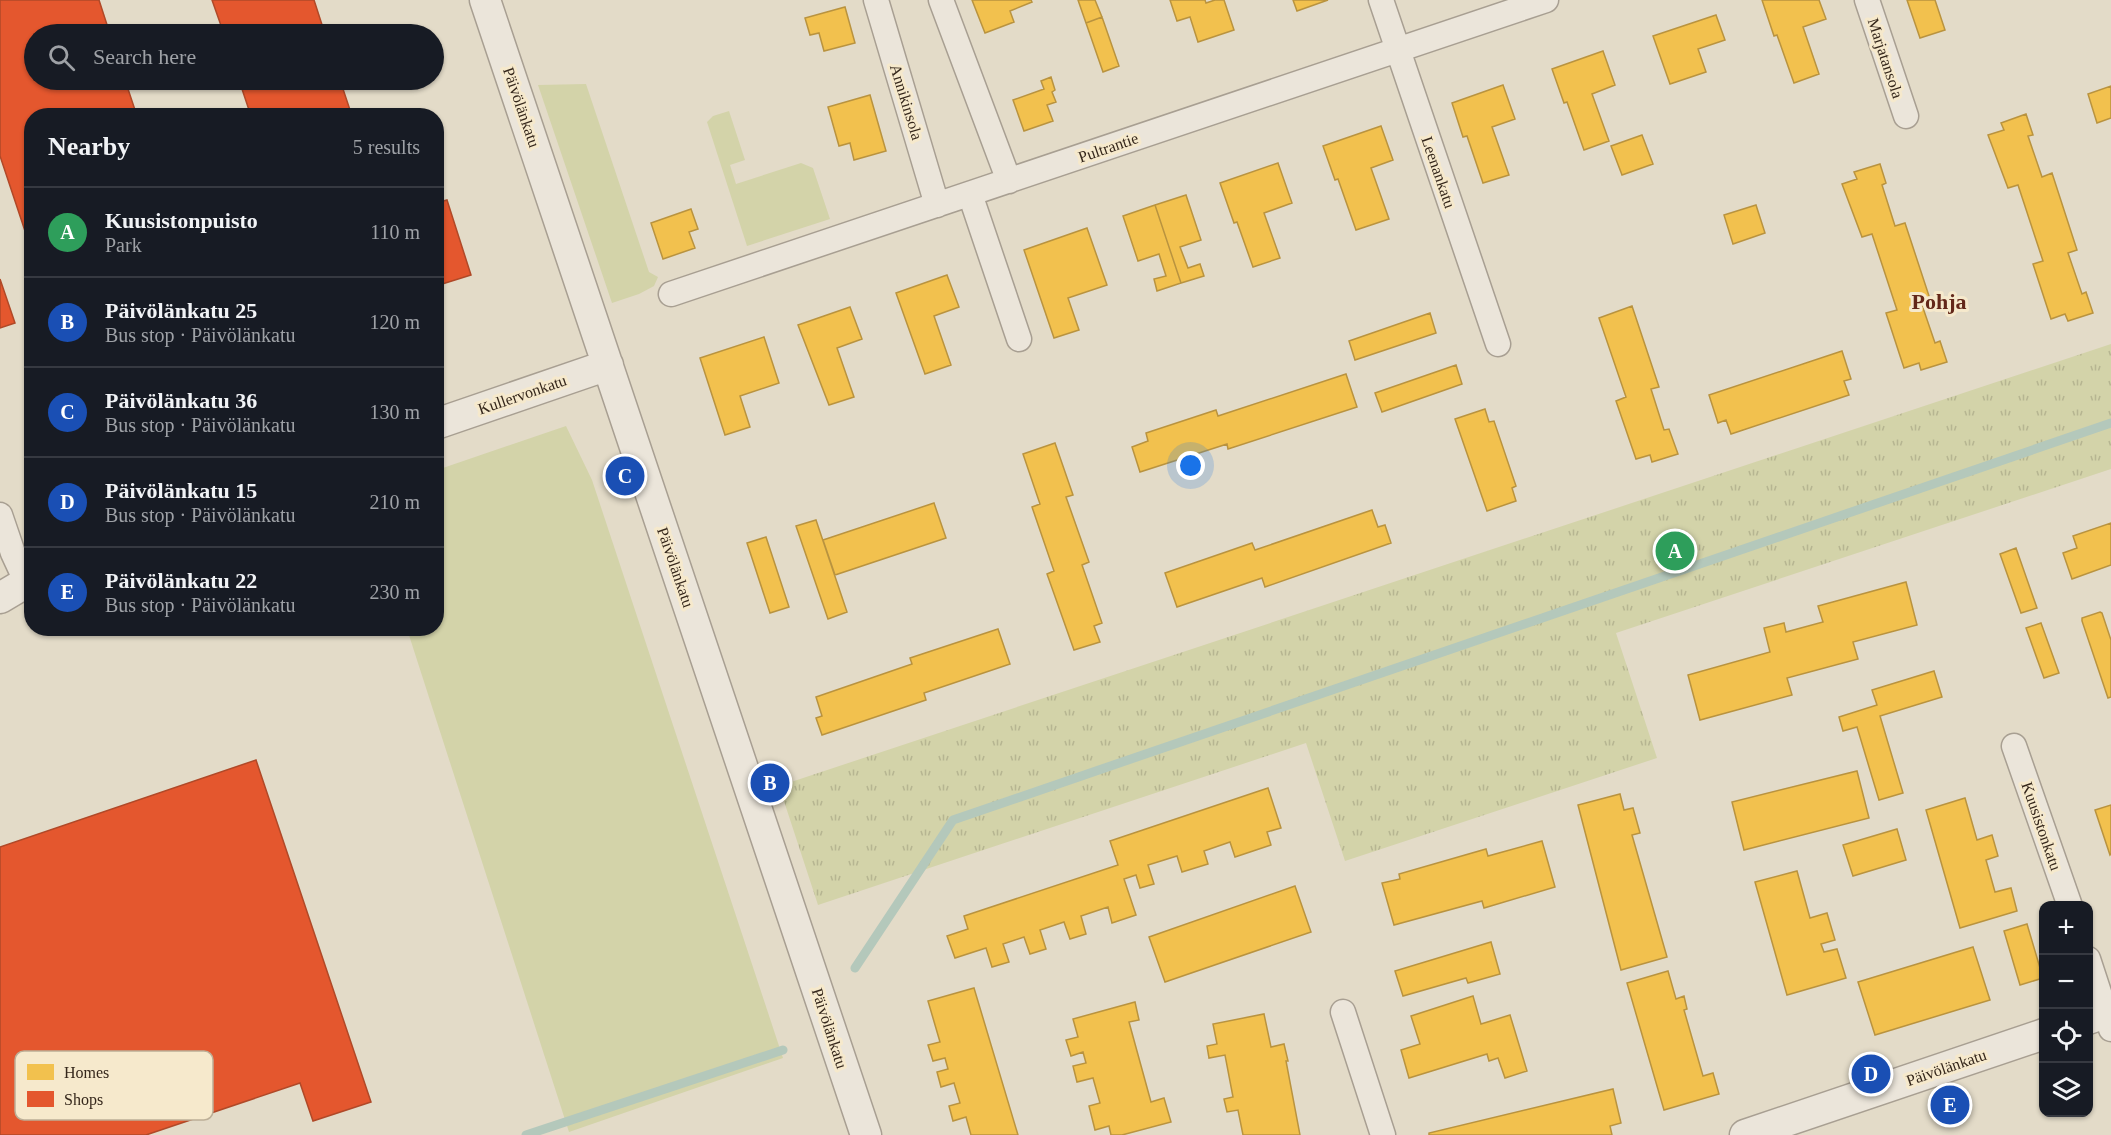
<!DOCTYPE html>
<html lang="en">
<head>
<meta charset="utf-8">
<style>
	:root { --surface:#171b24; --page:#242831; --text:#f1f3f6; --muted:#9ea1a6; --line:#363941; --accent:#726658 }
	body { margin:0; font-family:"Times New Roman",serif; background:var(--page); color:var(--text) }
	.controls { position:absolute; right:18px; bottom:18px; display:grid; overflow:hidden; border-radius:12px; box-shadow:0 2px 4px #0004 }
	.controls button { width:54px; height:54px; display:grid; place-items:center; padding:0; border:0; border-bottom:2px solid var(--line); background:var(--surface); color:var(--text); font:30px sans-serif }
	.you { position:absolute; left:1191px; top:466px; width:21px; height:21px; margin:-15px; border:4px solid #fff; border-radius:50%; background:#1a73e8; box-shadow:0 0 0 9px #1a73e833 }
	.badge { display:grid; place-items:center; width:39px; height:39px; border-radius:50%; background:var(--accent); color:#fff; font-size:20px; font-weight:700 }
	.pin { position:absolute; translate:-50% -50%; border:3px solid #fff; box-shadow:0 2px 6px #0006 }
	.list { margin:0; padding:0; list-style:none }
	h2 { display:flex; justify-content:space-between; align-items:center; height:78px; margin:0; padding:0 24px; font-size:26px }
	h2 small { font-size:20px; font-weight:400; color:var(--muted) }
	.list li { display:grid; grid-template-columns:39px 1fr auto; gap:18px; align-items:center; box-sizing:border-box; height:90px; padding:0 24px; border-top:2px solid var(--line) }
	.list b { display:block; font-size:22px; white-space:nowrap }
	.list p { margin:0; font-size:20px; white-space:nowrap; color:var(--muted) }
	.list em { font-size:20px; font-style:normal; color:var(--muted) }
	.icon { flex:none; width:33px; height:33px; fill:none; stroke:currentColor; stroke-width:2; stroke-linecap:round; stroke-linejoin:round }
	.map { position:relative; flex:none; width:2111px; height:1135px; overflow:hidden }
	.search { position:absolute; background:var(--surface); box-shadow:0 2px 4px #0004; left:24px; top:24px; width:420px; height:66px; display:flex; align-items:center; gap:15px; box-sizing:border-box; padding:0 21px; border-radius:33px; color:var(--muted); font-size:22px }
	.panel { position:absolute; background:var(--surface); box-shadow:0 2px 4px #0004; left:24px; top:108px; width:420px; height:528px; border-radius:24px }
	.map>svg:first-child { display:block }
</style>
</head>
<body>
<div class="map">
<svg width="2111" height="1135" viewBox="0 0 2111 1135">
	<defs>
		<pattern id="park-tufts" width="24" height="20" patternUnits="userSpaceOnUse" patternTransform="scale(1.5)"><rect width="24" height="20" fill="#d3d3a9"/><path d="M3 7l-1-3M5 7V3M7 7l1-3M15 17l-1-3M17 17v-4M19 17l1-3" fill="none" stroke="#b6b591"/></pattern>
	</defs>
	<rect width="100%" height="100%" fill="#e3dbc8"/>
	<path fill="#d3d3a9" d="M586 84 649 272 658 277 654 286 639 294 612 303 538 85Z
		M729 111 745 160 730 165 736 184 801 163 813 168 830 219 747 246 707 122 713 116Z
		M566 426 592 480 783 1058 569 1132 407 629 436 628 437 470Z"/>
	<path fill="url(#park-tufts)" d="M2111 344V469L1616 633 1657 758 1345 861 1306 743 818 905 779 786Z"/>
	<path fill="#f2c14e" stroke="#b9933f" stroke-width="1.5" d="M972 0H1031L1032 2 1010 11 1014 22 985 33Z
		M1078 0H1095L1102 17 1086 23Z
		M1170 0H1205L1206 3 1215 0H1224L1234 30 1198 42 1190 17 1177 21Z
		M1293 0H1328L1297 11Z
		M1762 0H1819L1826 19 1803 27 1819 74 1794 83 1777 35 1774 36Z
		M1907 0H1935L1945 30 1920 38Z
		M845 7 855 43 824 51 819 33 810 35 805 18Z
		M1716 15 1725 40 1698 49 1706 72 1670 84 1653 36Z
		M1102 17 1119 66 1103 72 1086 23Z
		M1603 51 1615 85 1592 94 1609 141 1584 150 1567 102 1564 103 1552 69Z
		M1051 77 1055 90 1052 92 1056 102 1047 105 1053 121 1024 131 1013 100 1044 89 1041 81Z
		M1503 85 1515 119 1492 127 1509 175 1483 183 1467 136 1463 137 1452 103Z
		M2111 86V118L2097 123 2088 94Z
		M870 95 886 151 854 160 850 143 839 146 828 107Z
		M2026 114 2033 135 2028 136 2042 177 2052 173 2077 250 2068 253 2082 294 2086 292 2093 313 2068 321 2065 314 2051 319 2033 264 2043 261 2018 185 2008 188 1988 135 2004 130 2001 123Z
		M1381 126 1393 160 1371 168 1389 219 1356 230 1338 179 1335 180 1323 146Z
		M1642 135 1653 164 1622 175 1611 146Z
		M1278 163 1292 203 1264 213 1280 258 1253 267 1237 222 1234 223 1220 183Z
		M1880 164 1886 183 1882 185 1895 226 1905 223 1930 299 1921 302 1935 343 1940 341 1947 362 1921 370 1919 363 1904 368 1886 313 1897 310 1872 234 1862 237 1842 184 1857 179 1854 172Z
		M1186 195 1201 240 1180 247 1188 268 1200 264 1204 276 1181 283 1155 205Z
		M1155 205 1181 283 1157 291 1154 279 1166 276 1159 254 1138 261 1123 216Z
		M1756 205 1765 233 1733 244 1724 215Z
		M691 209 698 229 689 232 695 248 663 259 651 223Z
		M1087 228 1107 285 1068 298 1079 330 1054 338 1024 250Z
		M947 275 959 307 934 316 951 365 925 374 896 293Z
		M1632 306 1659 387 1651 389 1664 430 1669 429 1678 454 1652 462 1650 455 1636 459 1616 401 1626 397 1599 318Z
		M850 307 862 339 837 348 854 397 829 405 798 325Z
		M1430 313 1436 333 1355 360 1349 341Z
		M764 337 779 383 740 396 750 427 725 435 700 358Z
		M1842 351 1851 379 1844 381 1849 395 1731 434 1726 420 1718 423 1709 395Z
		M1456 365 1462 384 1382 412 1375 393Z
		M1346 374 1357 407 1228 449 1227 444 1140 472 1132 447 1148 441 1146 433 1216 410 1218 416Z
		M1485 409 1489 422 1494 421 1516 486 1512 488 1516 501 1487 511 1455 419Z
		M1055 443 1073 495 1066 497 1089 562 1082 565 1102 623 1094 626 1100 642 1074 650 1047 574 1054 571 1032 507 1040 504 1023 454Z
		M934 503 946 538 835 575 823 540Z
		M1372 510 1378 527 1385 525 1391 543 1265 587 1262 578 1177 607 1165 573 1252 543 1255 550Z
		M816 520 847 612 828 619 796 526Z
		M2111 523V565L2072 579 2063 553 2077 548 2073 536Z
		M766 537 789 607 770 613 747 543Z
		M2016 548 2037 608 2021 613 2000 554Z
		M1906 582 1917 625 1853 642 1858 659 1787 678 1792 695 1700 720 1688 675 1770 652 1764 628 1784 623 1786 632 1823 622 1818 606Z
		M2100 612 2102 613 2111 640V697L2108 698 2082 621V618Z
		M2041 623 2059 673 2044 678 2026 628Z
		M998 629 1010 664 924 693 926 700 822 735 816 718 822 716 816 697 912 664 910 658Z
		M1934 671 1942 697 1880 716 1903 793 1879 800 1857 727 1843 731 1839 717 1877 705 1872 690Z
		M1857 771 1869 818 1744 850 1732 802Z
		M1268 788 1281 828 1267 832 1271 845 1235 857 1230 842 1204 851 1208 864 1182 872 1177 856 1148 865 1154 884 1140 888 1136 875 1124 879 1136 915 1112 923 1108 907 1081 916 1086 934 1070 939 1064 922 1040 930 1046 949 1030 954 1024 937 1003 944 1009 962 992 967 986 948 955 958 947 936 968 929 964 916 1118 865 1110 841Z
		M1620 794 1624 810 1633 808 1640 833 1632 835 1667 957 1621 970 1578 805Z
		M1965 798 1977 840 1992 835 1998 856 1986 860 1995 892 2011 888 2017 911 1960 928 1926 810Z
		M2111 805V854L2110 855 2095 810Z
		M1897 829 1906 860 1853 876 1843 845Z
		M1542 841 1555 887 1484 908 1482 901 1394 925 1382 883 1400 879 1399 874 1486 849 1488 856Z
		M1797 871 1810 918 1827 913 1835 940 1821 944 1824 952 1837 949 1846 978 1787 995 1755 882Z
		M1295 886 1311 932 1165 982 1149 937Z
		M2027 924 2043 978 2020 985 2004 931Z
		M1491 942 1500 974 1468 983 1466 978 1403 996 1395 971Z
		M1973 947 1990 1000 1875 1035 1858 982Z
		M1668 971 1676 999 1684 996 1687 1009 1684 1010 1703 1076 1713 1073 1719 1094 1664 1110 1627 983Z
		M974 988 1018 1135H971L966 1117 953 1121 949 1106 960 1103 954 1083 941 1087 937 1072 948 1069 945 1058 933 1061 928 1045 940 1042 928 1001Z
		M1473 996 1481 1024 1510 1015 1527 1071 1505 1078 1498 1058 1489 1061 1487 1054 1409 1078 1401 1050 1420 1044 1411 1016Z
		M1135 1002 1139 1020 1129 1022 1151 1102 1164 1098 1171 1122 1122 1135H1111L1109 1126 1095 1130 1089 1106 1100 1103 1093 1078 1077 1082 1073 1066 1086 1063 1083 1052 1071 1056 1066 1040 1078 1037 1073 1019Z
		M1264 1014 1271 1047 1284 1044 1288 1061H1286L1300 1135H1243L1238 1110 1227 1112 1224 1099 1233 1097 1225 1055 1209 1058 1207 1046 1217 1044 1213 1024Z
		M1613 1089 1621 1123 1610 1126 1612 1135H1429V1133Z"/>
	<path fill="#e4572e" stroke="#b04928" stroke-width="1.5" d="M0 0H99L110 34H34V80H125L137 116H32V252L0 156Z
		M212 0H314L325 34H224Z
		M239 80H340L352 116H251Z
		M447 200 471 275 436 286V203Z
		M0 279 15 323 0 328Z
		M256 760 371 1102 313 1121 300 1083 146 1135H0V847Z"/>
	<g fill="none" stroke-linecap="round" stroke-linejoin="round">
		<path stroke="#b4c8bb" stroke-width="9" d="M855 968 953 820 2111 423
			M526 1135 783 1050"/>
		<defs>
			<path id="minor" d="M876 0 937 205
				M941 0 1009 181
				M1381 0 1498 344
				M1867 0 1906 116
				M970 194 1019 339
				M671 294 1546 0
				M0 515 13 553 26 581
				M2014 746 2070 906
				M2088 959 2111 1029
				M1343 1012 1383 1135"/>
			<path id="tertiary" d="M485 0 866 1135
				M436 424 608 365
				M0 598 32 579
				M2088 1019 2111 1011
				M1745 1135 2044 1034"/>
		</defs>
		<use href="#minor" stroke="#a89f92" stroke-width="27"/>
		<use href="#tertiary" stroke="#a89f92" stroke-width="33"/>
		<use href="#minor" stroke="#ebe5da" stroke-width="24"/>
		<use href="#tertiary" stroke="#ebe5da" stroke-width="30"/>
	</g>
	<g text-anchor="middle" stroke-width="6" stroke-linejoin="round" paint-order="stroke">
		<g font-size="16" fill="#35271b" stroke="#f6e9cc">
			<text transform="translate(1886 58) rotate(72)" y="6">Marjatansola</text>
			<text transform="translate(907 102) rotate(73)" y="6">Annikinsola</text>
			<text transform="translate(522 107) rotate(71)" y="6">Päivölänkatu</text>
			<text transform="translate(1108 147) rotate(-19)" y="6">Pultrantie</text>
			<text transform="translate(1439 172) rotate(71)" y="6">Leenankatu</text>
			<text transform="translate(522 394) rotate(-19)" y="6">Kullervonkatu</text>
			<text transform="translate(676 567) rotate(71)" y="6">Päivölänkatu</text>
			<text transform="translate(2042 826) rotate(71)" y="6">Kuusistonkatu</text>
			<text transform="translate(830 1028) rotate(72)" y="6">Päivölänkatu</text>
			<text transform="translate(1946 1067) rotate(-19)" y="6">Päivölänkatu</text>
		</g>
		<g font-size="22" font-weight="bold" fill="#632719" stroke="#f6e9cc">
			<text x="1939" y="309">Pohja</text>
		</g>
	</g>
	<rect x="15" y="1051" width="198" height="69" rx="9" fill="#f6e9cc" stroke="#bcaf97" stroke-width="1.5"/>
	<rect x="27" y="1064" width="27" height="16" fill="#f2c14e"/>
	<rect x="27" y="1091" width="27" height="16" fill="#e4572e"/>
	<g font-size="16" fill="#35271b">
		<text x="64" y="1078">Homes</text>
		<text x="64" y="1105">Shops</text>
	</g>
</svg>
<div class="controls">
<button>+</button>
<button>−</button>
<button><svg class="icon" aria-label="locate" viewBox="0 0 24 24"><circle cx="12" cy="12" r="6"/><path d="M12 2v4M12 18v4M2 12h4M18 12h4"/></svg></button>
<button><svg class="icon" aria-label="layers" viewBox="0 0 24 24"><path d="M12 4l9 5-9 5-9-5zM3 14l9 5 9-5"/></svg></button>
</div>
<div class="you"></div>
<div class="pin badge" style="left:1675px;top:551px;background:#2e9e5b">A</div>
<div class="pin badge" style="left:770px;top:783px;background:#1a4fb4">B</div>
<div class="pin badge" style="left:625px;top:476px;background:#1a4fb4">C</div>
<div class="pin badge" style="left:1871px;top:1074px;background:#1a4fb4">D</div>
<div class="pin badge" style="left:1950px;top:1105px;background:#1a4fb4">E</div>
<div class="search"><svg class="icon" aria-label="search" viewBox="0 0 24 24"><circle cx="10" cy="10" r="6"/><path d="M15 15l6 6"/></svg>Search here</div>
<section class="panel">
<h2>Nearby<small>5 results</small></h2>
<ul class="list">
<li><span class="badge" style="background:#2e9e5b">A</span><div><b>Kuusistonpuisto</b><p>Park</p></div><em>110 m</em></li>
<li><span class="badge" style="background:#1a4fb4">B</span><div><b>Päivölänkatu 25</b><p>Bus stop · Päivölänkatu</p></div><em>120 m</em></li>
<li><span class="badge" style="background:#1a4fb4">C</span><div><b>Päivölänkatu 36</b><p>Bus stop · Päivölänkatu</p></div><em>130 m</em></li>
<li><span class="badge" style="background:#1a4fb4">D</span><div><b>Päivölänkatu 15</b><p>Bus stop · Päivölänkatu</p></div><em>210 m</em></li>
<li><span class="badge" style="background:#1a4fb4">E</span><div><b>Päivölänkatu 22</b><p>Bus stop · Päivölänkatu</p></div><em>230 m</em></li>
</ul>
</section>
</div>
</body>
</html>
